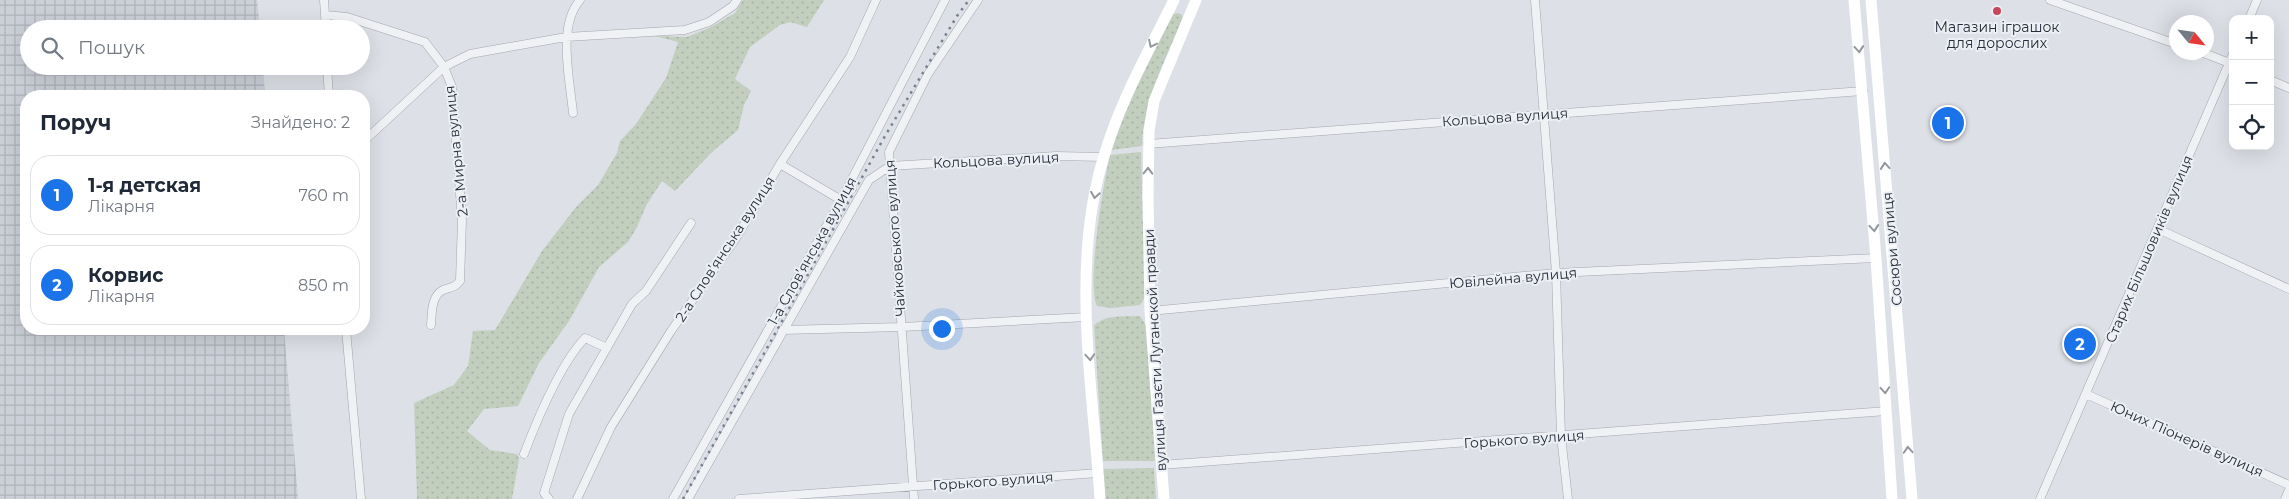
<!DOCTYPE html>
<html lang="uk">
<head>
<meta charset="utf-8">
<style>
	:root { --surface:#fff; --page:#f2f2f3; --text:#1f2937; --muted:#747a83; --line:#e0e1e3; --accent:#1a73e8 }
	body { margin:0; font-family:Montserrat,sans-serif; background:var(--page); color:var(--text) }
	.controls { position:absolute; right:15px; top:15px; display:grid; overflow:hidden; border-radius:10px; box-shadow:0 5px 20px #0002 }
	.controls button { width:45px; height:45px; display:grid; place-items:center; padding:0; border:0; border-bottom:1px solid var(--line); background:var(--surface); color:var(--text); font:25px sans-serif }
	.compass { position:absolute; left:2169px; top:15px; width:45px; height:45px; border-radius:50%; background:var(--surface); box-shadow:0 5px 20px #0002; rotate:119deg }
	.you { position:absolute; left:941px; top:328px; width:18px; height:18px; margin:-12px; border:4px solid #fff; border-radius:50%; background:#1a73e8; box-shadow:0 0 0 8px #1a73e833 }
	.badge { display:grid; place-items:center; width:32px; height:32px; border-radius:50%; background:var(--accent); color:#fff; font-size:16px; font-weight:700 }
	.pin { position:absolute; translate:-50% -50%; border:2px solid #fff; box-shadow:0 1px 5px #0006 }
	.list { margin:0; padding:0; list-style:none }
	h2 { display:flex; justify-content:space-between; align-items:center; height:65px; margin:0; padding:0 20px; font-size:21px }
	h2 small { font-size:16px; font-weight:400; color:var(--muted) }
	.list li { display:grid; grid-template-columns:32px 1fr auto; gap:15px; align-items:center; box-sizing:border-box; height:80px; margin:0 10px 10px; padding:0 10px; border:1px solid var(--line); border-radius:20px }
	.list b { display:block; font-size:19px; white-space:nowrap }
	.list p { margin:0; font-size:16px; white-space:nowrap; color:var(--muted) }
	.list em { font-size:16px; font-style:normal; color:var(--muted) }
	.icon { flex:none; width:28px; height:28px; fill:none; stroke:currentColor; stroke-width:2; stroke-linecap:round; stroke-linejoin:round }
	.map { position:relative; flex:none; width:2289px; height:499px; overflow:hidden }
	.search { position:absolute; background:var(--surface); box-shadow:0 5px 20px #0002; left:20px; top:20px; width:350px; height:55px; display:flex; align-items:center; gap:12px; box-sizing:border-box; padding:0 18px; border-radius:28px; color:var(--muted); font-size:19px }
	.panel { position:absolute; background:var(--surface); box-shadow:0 5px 20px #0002; left:20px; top:90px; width:350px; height:245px; border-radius:20px }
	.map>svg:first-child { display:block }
</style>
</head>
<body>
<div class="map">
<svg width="2289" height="499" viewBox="0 0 2289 499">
	<defs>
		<pattern id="industrial-grid" width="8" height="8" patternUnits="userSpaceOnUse" patternTransform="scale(1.25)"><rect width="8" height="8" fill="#cbcfd7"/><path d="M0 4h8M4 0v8" fill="none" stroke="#aeb2b9"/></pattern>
		<pattern id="grass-dots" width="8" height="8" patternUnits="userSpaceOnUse" patternTransform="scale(1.25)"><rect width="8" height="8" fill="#c2cfbe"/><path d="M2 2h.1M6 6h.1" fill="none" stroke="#a7b2a4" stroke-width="1.8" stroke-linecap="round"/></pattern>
	</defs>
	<rect width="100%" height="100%" fill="#dde0e6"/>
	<path fill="url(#industrial-grid)" d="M0 0H257L260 29H29V66H263L265 96H26V329H284L298 499H0Z"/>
	<path fill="url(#grass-dots)" d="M743 0H824L807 27 790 22 780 25 750 47 735 79 751 91 744 105 738 130 711 153 675 191 662 181 647 204 637 227 628 242 599 267 569 321 539 363 518 406 484 409 467 431 490 450 517 454 519 459 512 499H417L414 403 454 385 468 366 473 331 495 330 542 251 576 207 598 185 617 153 620 141 636 124 666 78 678 42 655 36 687 37 709 28 735 13Z
		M1178 13 1182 15 1183 20C1164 61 1144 100 1142 146L1112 150C1127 102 1150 58 1173 14Z
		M1141 152 1145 297 1140 305 1111 308 1097 306C1086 286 1104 180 1110 155Z
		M1140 316 1147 327 1155 461H1103L1094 326C1104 314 1125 317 1140 316Z
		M1154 468 1156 499H1105L1103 469Z"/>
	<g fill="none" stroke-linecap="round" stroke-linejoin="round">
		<defs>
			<path id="street" d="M324 0 326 29
				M1535 0 1556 273 1561 436 1568 499
				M2050 0 2176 44
				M325 15 347 17 425 42 444 67 452 87 462 220 460 281C455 288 450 287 443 290 431 296 432 313 431 325
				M2249 19 2257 0
				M2201 52 2232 64
				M327 66 329 96
				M2270 80 2289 88
				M573 113C570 80 557 26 580 0
				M364 141 444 67 470 54 566 37 685 30 709 22 733 6 737 0
				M1148 144 1863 91
				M780 164 841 200
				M2158 229 2289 289
				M1150 311 1556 273 1876 258
				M346 329 361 499
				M782 330 902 327 1087 317
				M2086 394 2289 485
				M524 454C537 420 560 364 585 338L607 348
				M1161 465 1887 411
				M549 499 544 493 569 414 632 304 646 291 691 223
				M577 499 611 427 671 331 736 238 780 164 850 57 876 0
				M673 499 841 200 945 0
				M688 499 869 180 890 166 1056 156 1103 157
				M739 499 1098 473
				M914 499 889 152 928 74 978 0
				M2040 499 2233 54
				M2285 499 2289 490"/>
		</defs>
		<use href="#street" stroke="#a3a7af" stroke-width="9"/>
		<use href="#street" stroke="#eff1f4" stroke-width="8"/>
		<path stroke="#fff" stroke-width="11" d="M1854 0 1876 258 1892 499
			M1871 0 1912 499
			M1100 499C1093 387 1070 265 1104 156 1120 101 1149 51 1174 0
			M1164 499 1150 311 1148 197 1149 131 1154 101 1196 0"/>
		<path stroke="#77808e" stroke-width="2.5" stroke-dasharray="2.5 5" stroke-linecap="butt" d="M683 499 885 136 957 16 969 0"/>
	</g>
	<defs><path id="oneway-chevron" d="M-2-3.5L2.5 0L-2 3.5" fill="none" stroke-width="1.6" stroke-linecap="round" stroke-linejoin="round" transform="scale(1.25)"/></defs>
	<g stroke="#93969d">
		<use href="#oneway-chevron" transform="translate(1152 44) rotate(116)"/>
		<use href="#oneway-chevron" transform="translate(1859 49) rotate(85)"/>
		<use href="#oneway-chevron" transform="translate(1885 166) rotate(-95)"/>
		<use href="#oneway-chevron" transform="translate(1148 171) rotate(-89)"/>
		<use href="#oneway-chevron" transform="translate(1095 195) rotate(99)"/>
		<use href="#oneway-chevron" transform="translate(1874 228) rotate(85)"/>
		<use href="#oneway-chevron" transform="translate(1090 357) rotate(86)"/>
		<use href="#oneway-chevron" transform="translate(1885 390) rotate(86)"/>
		<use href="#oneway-chevron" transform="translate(1908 450) rotate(-94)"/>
	</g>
	<circle fill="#c54759" stroke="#eceff4" stroke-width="2" cx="1997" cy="11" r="5"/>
	<g text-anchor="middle" stroke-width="4" stroke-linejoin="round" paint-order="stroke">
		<g font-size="14" fill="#272e3b" stroke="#eceff4">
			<text x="1997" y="32">Магазин іграшок<tspan x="1997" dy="16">для дорослих</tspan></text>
		</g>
		<g font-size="14" fill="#272e3b" stroke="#eceff4">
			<text transform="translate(1505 117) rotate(-4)" y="5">Кольцова вулиця</text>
			<text transform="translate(456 151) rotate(-96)" y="5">2-а Мирна вулиця</text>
			<text transform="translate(996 160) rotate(-3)" y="5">Кольцова вулиця</text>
			<text transform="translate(895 238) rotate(-94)" y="5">Чайковського вулиця</text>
			<text transform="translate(725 249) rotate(-57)" y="5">2-а Слов’янська вулиця</text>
			<text transform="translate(1892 249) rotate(-95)" y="5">Сосюри вулиця</text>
			<text transform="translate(2149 249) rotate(-67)" y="5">Старих Більшовиків вулиця</text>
			<text transform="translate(812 251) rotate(-61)" y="5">1-а Слов’янська вулиця</text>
			<text transform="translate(1513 278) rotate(-5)" y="5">Ювілейна вулиця</text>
			<text transform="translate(1155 350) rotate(-93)" y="5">вулиця Газєти Луганской правди</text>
			<text transform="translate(1524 439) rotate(-4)" y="5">Горького вулиця</text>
			<text transform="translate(2187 439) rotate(24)" y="5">Юних Піонерів вулиця</text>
			<text transform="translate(993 481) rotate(-4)" y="5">Горького вулиця</text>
		</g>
	</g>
</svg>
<div class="controls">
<button>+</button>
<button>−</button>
<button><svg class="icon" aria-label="locate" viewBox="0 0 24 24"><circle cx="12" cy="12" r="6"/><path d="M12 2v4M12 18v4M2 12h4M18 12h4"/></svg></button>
</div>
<svg class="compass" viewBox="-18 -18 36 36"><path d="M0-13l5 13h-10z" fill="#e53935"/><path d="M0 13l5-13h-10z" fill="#747a83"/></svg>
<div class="you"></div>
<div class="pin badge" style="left:1948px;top:123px">1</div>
<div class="pin badge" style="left:2080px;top:344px">2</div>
<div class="search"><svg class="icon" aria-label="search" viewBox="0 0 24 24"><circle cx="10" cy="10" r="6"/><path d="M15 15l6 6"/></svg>Пошук</div>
<section class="panel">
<h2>Поруч<small>Знайдено: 2</small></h2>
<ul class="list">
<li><span class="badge">1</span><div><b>1-я детская</b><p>Лікарня</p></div><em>760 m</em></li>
<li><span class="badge">2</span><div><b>Корвис</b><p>Лікарня</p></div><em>850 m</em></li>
</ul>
</section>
</div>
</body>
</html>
